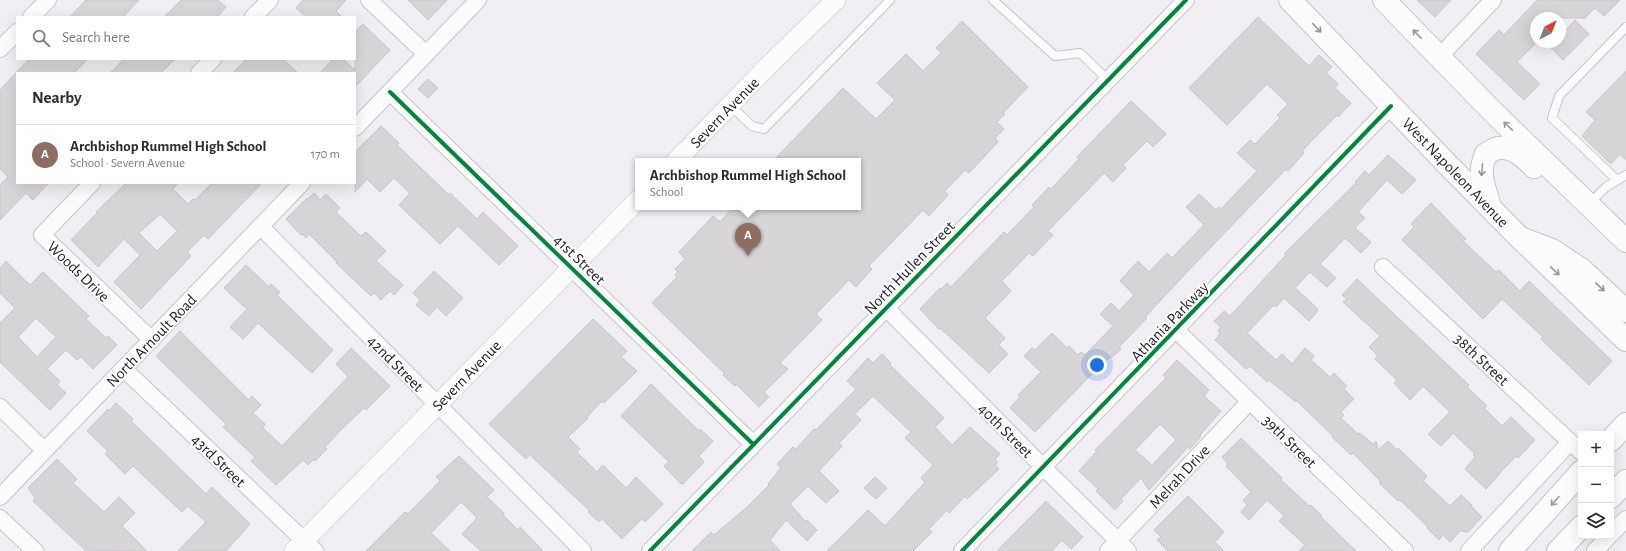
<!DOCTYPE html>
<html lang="en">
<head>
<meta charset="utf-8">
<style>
	:root { --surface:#fff; --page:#f2f2f3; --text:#2b2b33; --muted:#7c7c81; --line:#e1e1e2; --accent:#db2777 }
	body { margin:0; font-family:"Alegreya Sans",sans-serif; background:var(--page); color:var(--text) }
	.controls { position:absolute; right:12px; bottom:12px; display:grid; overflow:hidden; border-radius:0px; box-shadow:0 4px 16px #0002 }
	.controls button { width:36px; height:36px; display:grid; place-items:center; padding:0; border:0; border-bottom:1px solid var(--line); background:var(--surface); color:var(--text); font:20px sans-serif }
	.compass { position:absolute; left:1530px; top:12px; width:36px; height:36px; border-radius:50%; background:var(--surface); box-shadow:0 4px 16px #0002; rotate:42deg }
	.you { position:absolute; left:1097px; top:365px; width:14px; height:14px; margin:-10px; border:3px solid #fff; border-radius:50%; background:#1a73e8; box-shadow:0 0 0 6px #1a73e833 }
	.badge { display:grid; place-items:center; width:26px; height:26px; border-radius:50%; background:var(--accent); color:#fff; font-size:13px; font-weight:700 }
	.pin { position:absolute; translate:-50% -33px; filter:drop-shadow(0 1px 2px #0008) }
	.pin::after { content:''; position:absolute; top:21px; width:14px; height:12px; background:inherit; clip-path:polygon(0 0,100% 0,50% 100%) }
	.popup { position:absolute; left:635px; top:158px; width:226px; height:52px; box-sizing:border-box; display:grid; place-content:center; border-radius:0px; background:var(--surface); filter:drop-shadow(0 1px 3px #0005); font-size:13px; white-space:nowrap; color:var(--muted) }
	.popup b { font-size:15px; color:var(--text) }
	.popup::after { content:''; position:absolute; left:50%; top:100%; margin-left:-8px; border:8px solid transparent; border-top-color:var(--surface) }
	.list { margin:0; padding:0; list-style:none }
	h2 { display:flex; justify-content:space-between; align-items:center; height:52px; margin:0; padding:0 16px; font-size:17px }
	h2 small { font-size:13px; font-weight:400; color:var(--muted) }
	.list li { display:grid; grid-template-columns:26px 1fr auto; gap:12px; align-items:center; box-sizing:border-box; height:60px; padding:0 16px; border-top:1px solid var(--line) }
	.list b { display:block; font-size:15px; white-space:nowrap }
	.list p { margin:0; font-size:13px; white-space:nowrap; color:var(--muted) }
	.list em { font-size:13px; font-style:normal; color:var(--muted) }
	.icon { flex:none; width:22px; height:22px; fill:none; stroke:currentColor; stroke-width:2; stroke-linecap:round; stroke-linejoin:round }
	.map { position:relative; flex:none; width:1626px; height:551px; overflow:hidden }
	.search { position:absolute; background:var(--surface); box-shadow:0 4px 16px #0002; left:16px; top:16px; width:340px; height:44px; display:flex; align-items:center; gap:10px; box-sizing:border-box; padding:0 14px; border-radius:0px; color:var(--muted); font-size:15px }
	.panel { position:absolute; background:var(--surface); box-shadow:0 4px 16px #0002; left:16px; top:72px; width:340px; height:112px; border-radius:0px }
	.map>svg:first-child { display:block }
</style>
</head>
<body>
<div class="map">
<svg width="1626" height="551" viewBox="0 0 1626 551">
	<rect width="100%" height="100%" fill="#f0edf3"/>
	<path fill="#d8d5d8" stroke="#c9c6ca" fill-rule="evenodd" d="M86 0H139L123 17H70Z
		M181 0H218L226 7 217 17H164Z
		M303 0H346L336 11 342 17H306L296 8Z
		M408 0H447L428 20Z
		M1417 0H1451L1435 17Z
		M1537 0H1620L1604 16 1595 8 1585 18H1536V43L1517 62 1540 84 1524 100 1476 54 1499 30 1504 35Z
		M1258 17 1309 66 1319 55 1332 67 1326 73 1338 84 1335 88 1351 103 1338 117 1337 115 1302 151 1304 153 1288 171 1286 169 1190 269 1145 317 1147 318 1119 347 1121 349 1111 358 1110 357 1090 376 1035 432 1010 408 1020 397 1018 395 1041 372 1024 356 1032 348 1035 350 1052 333 1067 348 1069 346 1078 355 1081 352 1085 355 1113 326 1100 314 1111 303 1119 311 1134 295 1120 281 1138 261 1149 272 1167 253 1172 258 1204 225 1186 207 1199 194 1216 210 1219 207 1221 209 1257 171 1237 153 1250 140 1255 144 1280 118 1277 115 1288 104 1267 84 1227 125 1189 88Z
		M1575 20 1589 34 1563 60 1550 47 1555 42H1560V36Z
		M962 21 1028 87 1003 113 1005 114 997 122 1004 129 995 138 998 142 969 173 965 170 945 191 948 195 929 216 923 210 869 266 872 269 856 287 849 280 816 314 822 320 780 363 788 369 764 392 769 397 759 407 736 384 735 386 723 375 725 374 652 303 677 277 675 275 678 272 675 269 685 259 679 252 713 216 720 222 734 207H858V161H773L843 88 876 119 895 100 877 83 906 54 923 71 941 53 936 48Z
		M363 24 390 50 355 87V73H320L333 59H343L355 70V32Z
		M29 59H88L74 73H17V183H49L33 200 26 193 0 220V185L8 177 0 169V90Z
		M124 59H175L161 73H110Z
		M246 59H283L298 73H233Z
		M1626 71V160L1620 154 1611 164 1582 136 1595 120 1586 112Z
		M428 79 438 88 428 98 418 89Z
		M1131 101 1166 134 1153 147 1147 141 1123 165 1126 168 1113 182 1104 173 1048 231 1053 235 1033 256 1029 253 1002 281 1011 291 985 318 1005 338 999 345 1008 354 989 373 940 328 939 329 920 309 940 288 941 289 947 283 951 287 1004 232 1007 235 1034 207 1032 205 1049 187 1051 189 1079 159 1077 157Z
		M381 126 399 143 397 145 449 195 450 193 477 219 483 212 518 246 499 265 458 226 440 244 399 205 410 193 394 178 380 192 367 179 355 192V152Z
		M1388 155 1416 180 1402 194 1387 180 1358 212 1365 218 1355 228 1371 242 1361 253 1345 238 1320 264 1336 278 1327 287 1310 272 1295 288 1317 308V312L1309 321 1284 298 1276 307 1274 305 1247 333 1276 360 1282 354 1292 364 1305 348 1314 356 1311 360 1330 377 1334 373 1347 386 1344 389 1354 399 1341 412 1344 415 1341 418 1358 434 1360 433 1373 444 1376 441 1378 450 1388 441 1397 450 1398 448 1427 476 1423 481 1450 506 1461 495 1472 505 1471 506 1482 517 1468 532 1460 531 1450 542 1443 535 1439 540 1427 528 1428 527 1400 500 1398 501 1379 483 1381 482 1353 453 1351 455 1332 437 1333 436 1297 401 1296 402 1269 380 1267 382 1250 366 1246 369 1215 340 1220 334 1218 331 1221 327 1214 321 1224 311 1230 316 1286 255 1284 254 1356 183 1355 182 1365 171 1369 175Z
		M126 183H178L173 189 188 204 193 199 195 200 212 183H262L208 239 204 235 187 252 191 256 141 309 114 282 140 255 124 239 98 267 71 240 97 213 96 212ZM160 214 177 231 157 251 139 233Z
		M314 193 320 200 326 194 340 208 336 212 361 236 366 232 386 251 376 261 403 285 394 295 390 291 381 300 374 293 371 296 336 263 337 262 309 234 306 238 302 234 301 235 286 219 307 198 308 199Z
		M1431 203 1466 239 1463 241 1496 272 1499 270 1520 291 1529 281 1612 361 1589 385 1541 339 1543 337 1502 299 1483 319 1438 274 1402 240 1414 227 1411 224Z
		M6 261 30 285 43 272 89 316 86 319 106 338 108 336 117 345 93 369 81 357 77 360 66 350 47 369 60 381 57 385 66 393 50 410 0 362V323L15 308 0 293V268ZM36 318 56 337 37 357 18 337Z
		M246 265 269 287 271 284 280 292 277 295 333 350 312 373 258 323 243 339 230 327 247 309 224 288Z
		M434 271 463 298 446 316 437 307 429 316 416 305 420 300 413 293Z
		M1357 279 1469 385 1467 387 1487 406 1484 408 1502 426 1511 417 1535 440 1518 458 1516 456 1498 475H1499L1486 489 1465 469 1475 457 1473 455 1475 454 1453 433 1441 446 1428 434 1450 412 1423 386 1410 400 1394 383 1397 380 1375 359 1378 356 1369 347 1380 336 1343 302 1347 299 1342 295Z
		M593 319 627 351 621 357 637 371 604 403 602 401 587 417 588 418 568 437 580 449 577 452 597 472 603 465 626 488 636 477 663 504 645 522 642 519 622 539 602 519 599 522 588 512 590 511 530 455 526 459 489 424Z
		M180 331 249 400 252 396 261 405 253 413 265 424 263 428 282 446 348 377 336 364 351 348 390 386 366 410 364 408 342 429 325 447 327 449 315 461 314 459 308 465 303 460 276 485 251 461 255 457 223 427 226 424 156 356Z
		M882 354 891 363 890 365 944 418 935 427 952 445 970 427 1000 454 995 459 998 462 995 465 999 469 967 499 965 496 949 513 947 510 929 529 932 532 913 551H827L868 510 885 526 925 482 921 478 933 465 905 438 911 432 873 396 855 414 861 420 839 443 842 446 819 471 839 491 826 503 808 486 790 504 806 522 807 520 817 530 807 541 786 520 770 540 780 551H692L711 532 714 535 746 508 769 485 768 484 781 468 777 464 793 447 796 449 814 429 816 430 856 389 847 381 868 358 873 363Z
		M1177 360 1209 390 1204 396 1221 411 1200 435 1201 436 1190 449 1188 447 1149 490 1141 478 1121 499 1123 501 1115 510 1096 491 1098 489 1079 471 1097 451 1095 450 1166 378 1163 375ZM1160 424 1176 440 1152 465 1135 450Z
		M651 384 699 431 700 429 713 441 699 456 704 462 683 484 682 482 681 484 664 466 669 462 621 416Z
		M116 403 133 419 131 421 206 494 212 487 250 524 226 551H178L206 522 188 506 182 512 133 466 125 474 105 454 108 451 87 431 108 409 109 411Z
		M1241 438 1282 478 1281 480 1309 506 1311 505 1322 516 1321 517 1356 551H1299L1305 545 1279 521 1284 516 1267 500 1249 520 1241 512 1247 505 1243 500 1251 492 1226 466 1228 464 1222 457Z
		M459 456 494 490 487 497 504 513 503 515 518 530 520 527 543 551H481L462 534 477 518 461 502 431 533 450 551H366L405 512 408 514 440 481 436 477Z
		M57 459 77 479 73 483 104 512 119 497 135 513 122 526 147 551 85 550 33 501 35 498 28 488Z
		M875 477 887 488 876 499 864 488Z
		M1188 496 1224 532 1215 542 1224 551H1168L1157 540 1161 537 1154 530Z
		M1046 501 1083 537 1071 549 1062 540 1052 551H997Z"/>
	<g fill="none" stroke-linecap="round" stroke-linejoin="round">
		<defs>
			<path id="service" d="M993 0 1055 56 1080 53 1108 80
				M730 105 752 126 764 129 890 0
				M1617 180 1552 118 1559 96 1626 27
				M1589 204 1606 187 1626 175"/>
			<path id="minor" d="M369 0 426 54
				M31 17 48 0
				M253 17 270 0
				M0 49 17 32
				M1439 57 1493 0
				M199 73 213 59
				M390 92 753 444
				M355 128 478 0
				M92 183 42 235 152 340
				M260 226 583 551
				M1383 267 1581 452
				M886 308 1044 468 1128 551
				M1176 330 1405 551
				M124 369 315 551
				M0 407 44 450
				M0 497 302 183
				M0 518 35 551
				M1611 534 1626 519
				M650 551 1186 0
				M962 551 1391 106
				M1108 551 1249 402
				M1469 551 1570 442
				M1595 551 1609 536"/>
			<path id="tertiary" d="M676 161 771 63 836 0
				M294 551 638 200"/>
			<path id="secondary" d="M1290 0 1448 165 1520 238 1626 340
				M1384 0 1494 113 1626 241
				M1489 204C1484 183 1477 175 1486 154 1490 152 1494 149 1498 148 1513 146 1525 158 1534 167"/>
			<path id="trunk" d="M1520 238 1552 250 1582 270 1626 311
				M1611 440 1626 424
				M1611 497 1626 481
				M1510 551 1581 472
				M1558 551 1581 527"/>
		</defs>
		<use href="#service" stroke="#c8c5ca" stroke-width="10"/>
		<use href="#minor" stroke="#c8c5ca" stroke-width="18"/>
		<use href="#tertiary" stroke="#c8c5ca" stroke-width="20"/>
		<use href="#secondary" stroke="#c8c5ca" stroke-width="24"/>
		<use href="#trunk" stroke="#c8c5ca" stroke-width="24"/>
		<use href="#service" stroke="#fdfcfd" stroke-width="8"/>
		<use href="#minor" stroke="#fdfcfd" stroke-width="16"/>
		<use href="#tertiary" stroke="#fdfcfd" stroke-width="19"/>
		<use href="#secondary" stroke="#fdfcfd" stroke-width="22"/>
		<use href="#trunk" stroke="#fdfcfd" stroke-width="22"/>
		<defs>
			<path id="cycleway" d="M390 92 753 444
				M650 551 1186 0
				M962 551 1391 106"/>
		</defs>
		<use href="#cycleway" stroke="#fff" stroke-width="6"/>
		<use href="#cycleway" stroke="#00873e" stroke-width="4"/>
	</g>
	<defs><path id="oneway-shaft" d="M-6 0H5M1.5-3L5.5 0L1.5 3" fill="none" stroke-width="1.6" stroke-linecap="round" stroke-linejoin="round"/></defs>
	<g stroke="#99989a">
		<use href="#oneway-shaft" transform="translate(1317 28) rotate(46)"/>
		<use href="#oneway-shaft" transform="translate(1417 34) rotate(-134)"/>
		<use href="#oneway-shaft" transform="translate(1508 126) rotate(-136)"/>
		<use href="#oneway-shaft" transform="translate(1482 170) rotate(95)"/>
		<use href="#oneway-shaft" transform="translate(1555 271) rotate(44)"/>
		<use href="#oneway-shaft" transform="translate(1600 287) rotate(43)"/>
		<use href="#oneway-shaft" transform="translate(1555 501) rotate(132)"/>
	</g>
	<g text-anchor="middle" stroke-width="4" stroke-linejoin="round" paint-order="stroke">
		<g font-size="16" fill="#1f1e21" stroke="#fff">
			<text transform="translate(724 112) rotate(-46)" y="6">Severn Avenue</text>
			<text transform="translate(1456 172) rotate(46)" y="6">West Napoleon Avenue</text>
			<text transform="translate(580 259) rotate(44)" y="6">41st Street</text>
			<text transform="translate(909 267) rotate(-46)" y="6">North Hullen Street</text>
			<text transform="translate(79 271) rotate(44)" y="6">Woods Drive</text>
			<text transform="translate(1169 321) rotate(-46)" y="6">Athania Parkway</text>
			<text transform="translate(151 340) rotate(-46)" y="6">North Arnoult Road</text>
			<text transform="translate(1482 359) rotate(43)" y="6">38th Street</text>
			<text transform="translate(396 363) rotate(45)" y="6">42nd Street</text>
			<text transform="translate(466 375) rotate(-46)" y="6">Severn Avenue</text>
			<text transform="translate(1006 430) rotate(45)" y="6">40th Street</text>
			<text transform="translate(1290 441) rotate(44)" y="6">39th Street</text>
			<text transform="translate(219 460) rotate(44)" y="6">43rd Street</text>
			<text transform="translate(1179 476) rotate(-47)" y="6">Melrah Drive</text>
		</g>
	</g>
</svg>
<div class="controls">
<button>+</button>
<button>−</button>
<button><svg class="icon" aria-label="layers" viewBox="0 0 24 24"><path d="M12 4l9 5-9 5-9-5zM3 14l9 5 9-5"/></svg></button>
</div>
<svg class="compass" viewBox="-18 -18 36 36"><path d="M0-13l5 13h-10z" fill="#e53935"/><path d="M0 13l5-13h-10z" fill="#7c7c81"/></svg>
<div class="you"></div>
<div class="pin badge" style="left:748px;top:256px;background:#8d6e63">A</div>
<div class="popup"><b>Archbishop Rummel High School</b>School</div>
<div class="search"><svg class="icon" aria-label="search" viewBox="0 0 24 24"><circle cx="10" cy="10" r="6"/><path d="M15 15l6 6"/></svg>Search here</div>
<section class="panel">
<h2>Nearby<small></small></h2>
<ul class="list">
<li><span class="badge" style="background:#8d6e63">A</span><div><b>Archbishop Rummel High School</b><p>School · Severn Avenue</p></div><em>170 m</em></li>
</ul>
</section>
</div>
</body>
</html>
